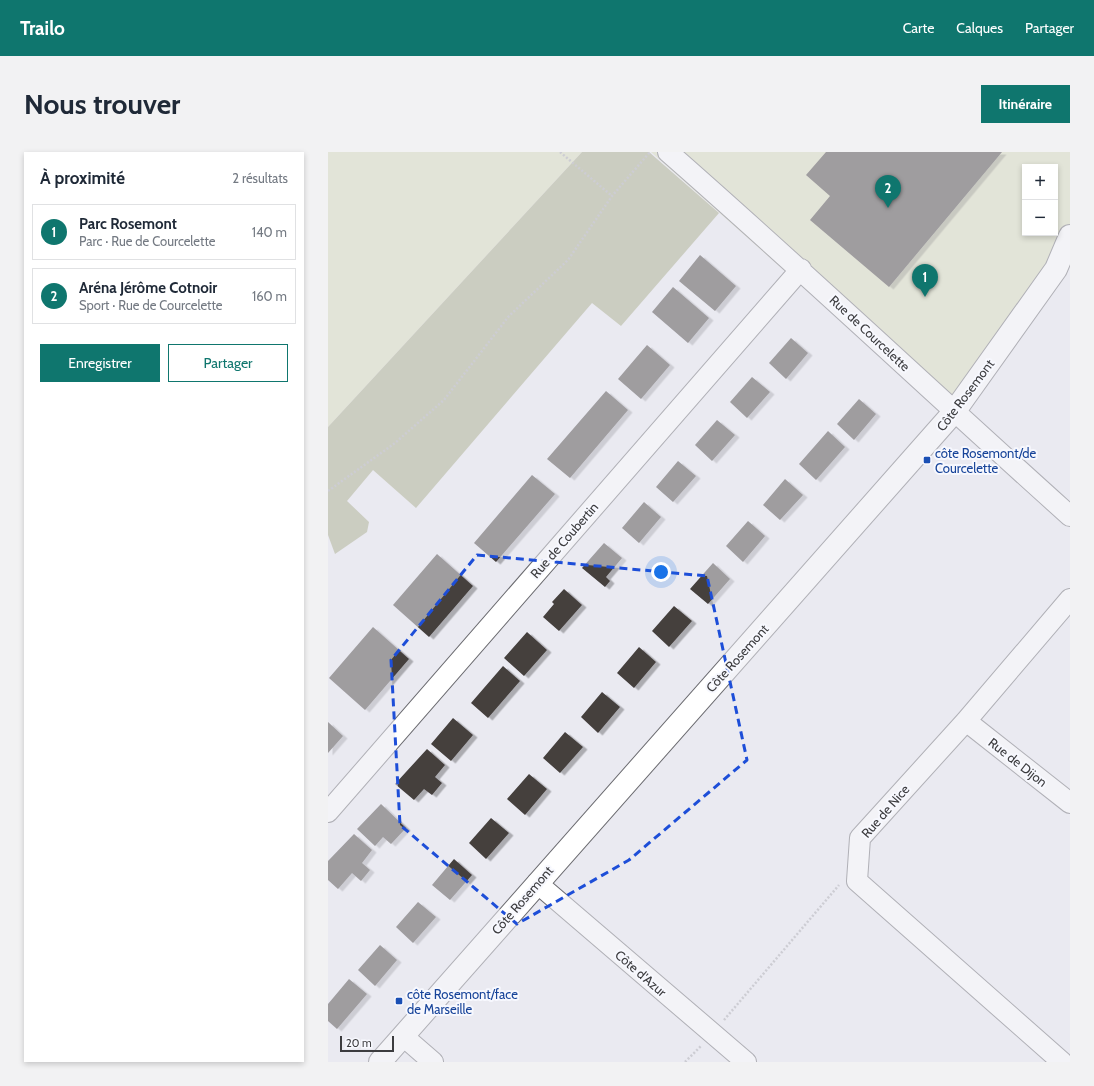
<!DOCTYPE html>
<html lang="fr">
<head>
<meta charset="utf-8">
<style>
	:root { --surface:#fff; --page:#f2f2f3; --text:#1f2937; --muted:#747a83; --line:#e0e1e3; --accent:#0f766e }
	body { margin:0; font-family:Cabin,sans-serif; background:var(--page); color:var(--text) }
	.controls { position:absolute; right:12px; top:12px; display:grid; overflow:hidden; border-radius:0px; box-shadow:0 2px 6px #0003 }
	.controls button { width:36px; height:36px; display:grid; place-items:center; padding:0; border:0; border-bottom:1px solid var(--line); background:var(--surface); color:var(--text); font:20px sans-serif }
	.scale { position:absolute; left:12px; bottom:10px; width:54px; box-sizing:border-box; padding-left:4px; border:2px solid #3c3c3f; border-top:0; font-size:11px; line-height:14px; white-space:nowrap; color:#3c3c3f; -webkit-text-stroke:3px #f7f8fe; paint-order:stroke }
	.you { position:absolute; left:333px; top:420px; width:14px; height:14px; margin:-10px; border:3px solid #fff; border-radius:50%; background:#1a73e8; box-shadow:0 0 0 6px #1a73e833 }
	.badge { display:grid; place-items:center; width:26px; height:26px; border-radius:50%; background:var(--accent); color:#fff; font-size:13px; font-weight:700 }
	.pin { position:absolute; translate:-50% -33px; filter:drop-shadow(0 1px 2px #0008) }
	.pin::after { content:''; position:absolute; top:21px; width:14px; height:12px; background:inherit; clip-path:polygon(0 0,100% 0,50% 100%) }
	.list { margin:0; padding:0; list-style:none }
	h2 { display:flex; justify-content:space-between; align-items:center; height:52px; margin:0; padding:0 16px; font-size:17px }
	h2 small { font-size:13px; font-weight:400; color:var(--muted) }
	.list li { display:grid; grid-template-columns:26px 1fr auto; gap:12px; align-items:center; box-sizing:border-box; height:56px; margin:0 8px 8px; padding:0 8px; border:1px solid var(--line); border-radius:0px }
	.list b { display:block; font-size:15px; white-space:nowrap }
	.list p { margin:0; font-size:13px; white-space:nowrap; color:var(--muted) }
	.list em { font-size:13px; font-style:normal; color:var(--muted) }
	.actions { display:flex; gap:8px; padding:12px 16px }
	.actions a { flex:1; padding:9px 0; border:1px solid var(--accent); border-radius:0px; text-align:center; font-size:14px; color:var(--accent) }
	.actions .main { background:var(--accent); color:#fff }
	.map { position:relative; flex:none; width:742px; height:910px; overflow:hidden; border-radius:0px }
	header { display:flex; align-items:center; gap:24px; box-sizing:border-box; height:56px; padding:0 20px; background:var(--accent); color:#fff }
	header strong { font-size:19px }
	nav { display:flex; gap:22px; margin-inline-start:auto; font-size:14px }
	.intro { display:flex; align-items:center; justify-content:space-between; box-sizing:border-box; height:96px; padding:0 24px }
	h1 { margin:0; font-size:28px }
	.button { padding:10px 18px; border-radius:0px; background:var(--accent); color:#fff; font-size:14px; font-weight:700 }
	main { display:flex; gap:24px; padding:0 24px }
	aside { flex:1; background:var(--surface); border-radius:0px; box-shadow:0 2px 6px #0003 }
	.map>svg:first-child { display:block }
</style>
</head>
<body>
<header>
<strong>Trailo</strong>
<nav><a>Carte</a><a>Calques</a><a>Partager</a></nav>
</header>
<div class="intro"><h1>Nous trouver</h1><a class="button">Itinéraire</a></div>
<main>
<aside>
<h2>À proximité<small>2 résultats</small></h2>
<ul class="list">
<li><span class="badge">1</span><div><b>Parc Rosemont</b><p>Parc · Rue de Courcelette</p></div><em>140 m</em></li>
<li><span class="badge">2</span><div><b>Aréna Jérôme Cotnoir</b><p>Sport · Rue de Courcelette</p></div><em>160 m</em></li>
</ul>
<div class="actions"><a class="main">Enregistrer</a><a>Partager</a></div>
</aside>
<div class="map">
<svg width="742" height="910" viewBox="0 0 742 910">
	<defs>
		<filter id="shadow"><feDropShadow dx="4.5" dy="2.5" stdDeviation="0" flood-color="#0004"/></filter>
	</defs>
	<rect width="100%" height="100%" fill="#eaeaf1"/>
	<path fill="#daddba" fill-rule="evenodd" d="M0 0H254L0 275Z
		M323 0H742V72L725 113 622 266ZM697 15H727V81H697Z"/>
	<path fill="#a7aa87" d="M254 0H321L391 61 293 174 264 151 88 356 45 318 19 349 41 370 39 380 7 402 0 383V275Z"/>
	<path fill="#443f3d" filter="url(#shadow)" d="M498 0H674L561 135 482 68 502 44 478 23Z
		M372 103 408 134 387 159 351 129Z
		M345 135 381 166 360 191 324 160Z
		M463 186 480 201 458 227 441 211Z
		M319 193 342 213 313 247 290 227Z
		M424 225 442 240 419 266 402 250Z
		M278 239 300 258 242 326 219 307Z
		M531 247 548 262 526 288 509 272Z
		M389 268 407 283 384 309 367 293Z
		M500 279 517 295 488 328 471 312Z
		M350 309 368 324 345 350 328 335Z
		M204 323 227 342 168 410 146 391Z
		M457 327 475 343 452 368 435 353Z
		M316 350 333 365 311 391 294 376Z
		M420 369 437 384 415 410 398 394Z
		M276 391 294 406 278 425 282 429 277 435 254 416Z
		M109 402 145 434 101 485 65 453Z
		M385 411 402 427 380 452 362 437Z
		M236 437 254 453 231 479 215 465 226 452 224 450Z
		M346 454 364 469 341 495 324 479Z
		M45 475 81 507 37 558 1 526Z
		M199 480 219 498 196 524 176 506Z
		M311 495 328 510 306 536 289 521Z
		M175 514 192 529 160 566 143 551Z
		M274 540 292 555 270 581 253 565Z
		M125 566 145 583 123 609 103 592Z
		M0 570 15 584 0 601Z
		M237 580 255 595 232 621 215 606Z
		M99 597 117 613 107 625 114 631 104 643 96 637 86 648 67 632Z
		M201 622 219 637 197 663 179 647Z
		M53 652 78 676 63 692 55 685 47 694 29 677Z
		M163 666 181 681 158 707 141 691Z
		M26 682 44 698 34 711 42 718 33 729 24 721 10 737 0 728V709Z
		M126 707 144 723 122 748 104 733Z
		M90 750 108 765 85 791 68 775Z
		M52 793 69 808 47 834 30 818Z
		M21 827 39 842 9 877 0 869V852Z"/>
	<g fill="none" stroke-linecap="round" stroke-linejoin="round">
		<defs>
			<path id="street" d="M340 0C476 119 607 243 742 364
				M638 569 742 651
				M0 660 473 117
				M209 731 418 910
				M75 884 105 910
				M734 910 529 729 532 686 638 569 742 447"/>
			<path id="secondary" d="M52 910 626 260 728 117 742 84"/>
		</defs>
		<use href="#street" stroke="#6b6b70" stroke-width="22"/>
		<use href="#secondary" stroke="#6b6b70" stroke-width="24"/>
		<path stroke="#aaaab0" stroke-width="2.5" stroke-dasharray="2 2" stroke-linecap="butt" d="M232 0 284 44
			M0 339 67 291 116 248 181 164 240 108 284 44 322 0
			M396 868 511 733
			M357 910 373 894"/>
		<use href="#street" stroke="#fff" stroke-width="20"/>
		<use href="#secondary" stroke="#fff" stroke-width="22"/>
	</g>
	<path d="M0 0H742V910H0ZM149 403 379 424 419 608 301 708 189 772 72 673 63 508Z" fill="#eaeaf1" fill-opacity=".55" fill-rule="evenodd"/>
	<path fill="none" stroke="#1d4ed8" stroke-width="3" stroke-dasharray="8 5" stroke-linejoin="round" d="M149 403 379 424 419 608 301 708 189 772 72 673 63 508Z"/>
	<g fill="#1a4fb4" stroke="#f7f8fe" stroke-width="1.5">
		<rect x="595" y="304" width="8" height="8" rx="2"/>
		<rect x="67" y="845" width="8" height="8" rx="2"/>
	</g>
	<g text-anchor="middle" stroke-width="4" stroke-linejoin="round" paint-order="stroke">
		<g font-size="13" fill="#3c3c3f" stroke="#f7f8fe">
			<text transform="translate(542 181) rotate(43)" y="5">Rue de Courcelette</text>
			<text transform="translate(637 243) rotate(-53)" y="5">Côte Rosemont</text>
			<text transform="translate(236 388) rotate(-49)" y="5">Rue de Coubertin</text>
			<text transform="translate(409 506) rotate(-48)" y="5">Côte Rosemont</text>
			<text transform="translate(690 610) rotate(38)" y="5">Rue de Dijon</text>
			<text transform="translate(557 659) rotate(-49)" y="5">Rue de Nice</text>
			<text transform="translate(194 748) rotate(-49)" y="5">Côte Rosemont</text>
			<text transform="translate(313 821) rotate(41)" y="5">Côte d'Azur</text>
		</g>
		<g font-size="13" fill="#164399" stroke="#f7f8fe" text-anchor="start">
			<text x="607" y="306">côte Rosemont/de<tspan x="607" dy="15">Courcelette</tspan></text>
			<text x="79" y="847">côte Rosemont/face<tspan x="79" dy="15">de Marseille</tspan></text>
		</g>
	</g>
</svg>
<div class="controls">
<button>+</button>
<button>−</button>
</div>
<div class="scale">20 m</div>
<div class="you"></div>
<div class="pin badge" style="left:597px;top:145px">1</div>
<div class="pin badge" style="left:560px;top:56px">2</div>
</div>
</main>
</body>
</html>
